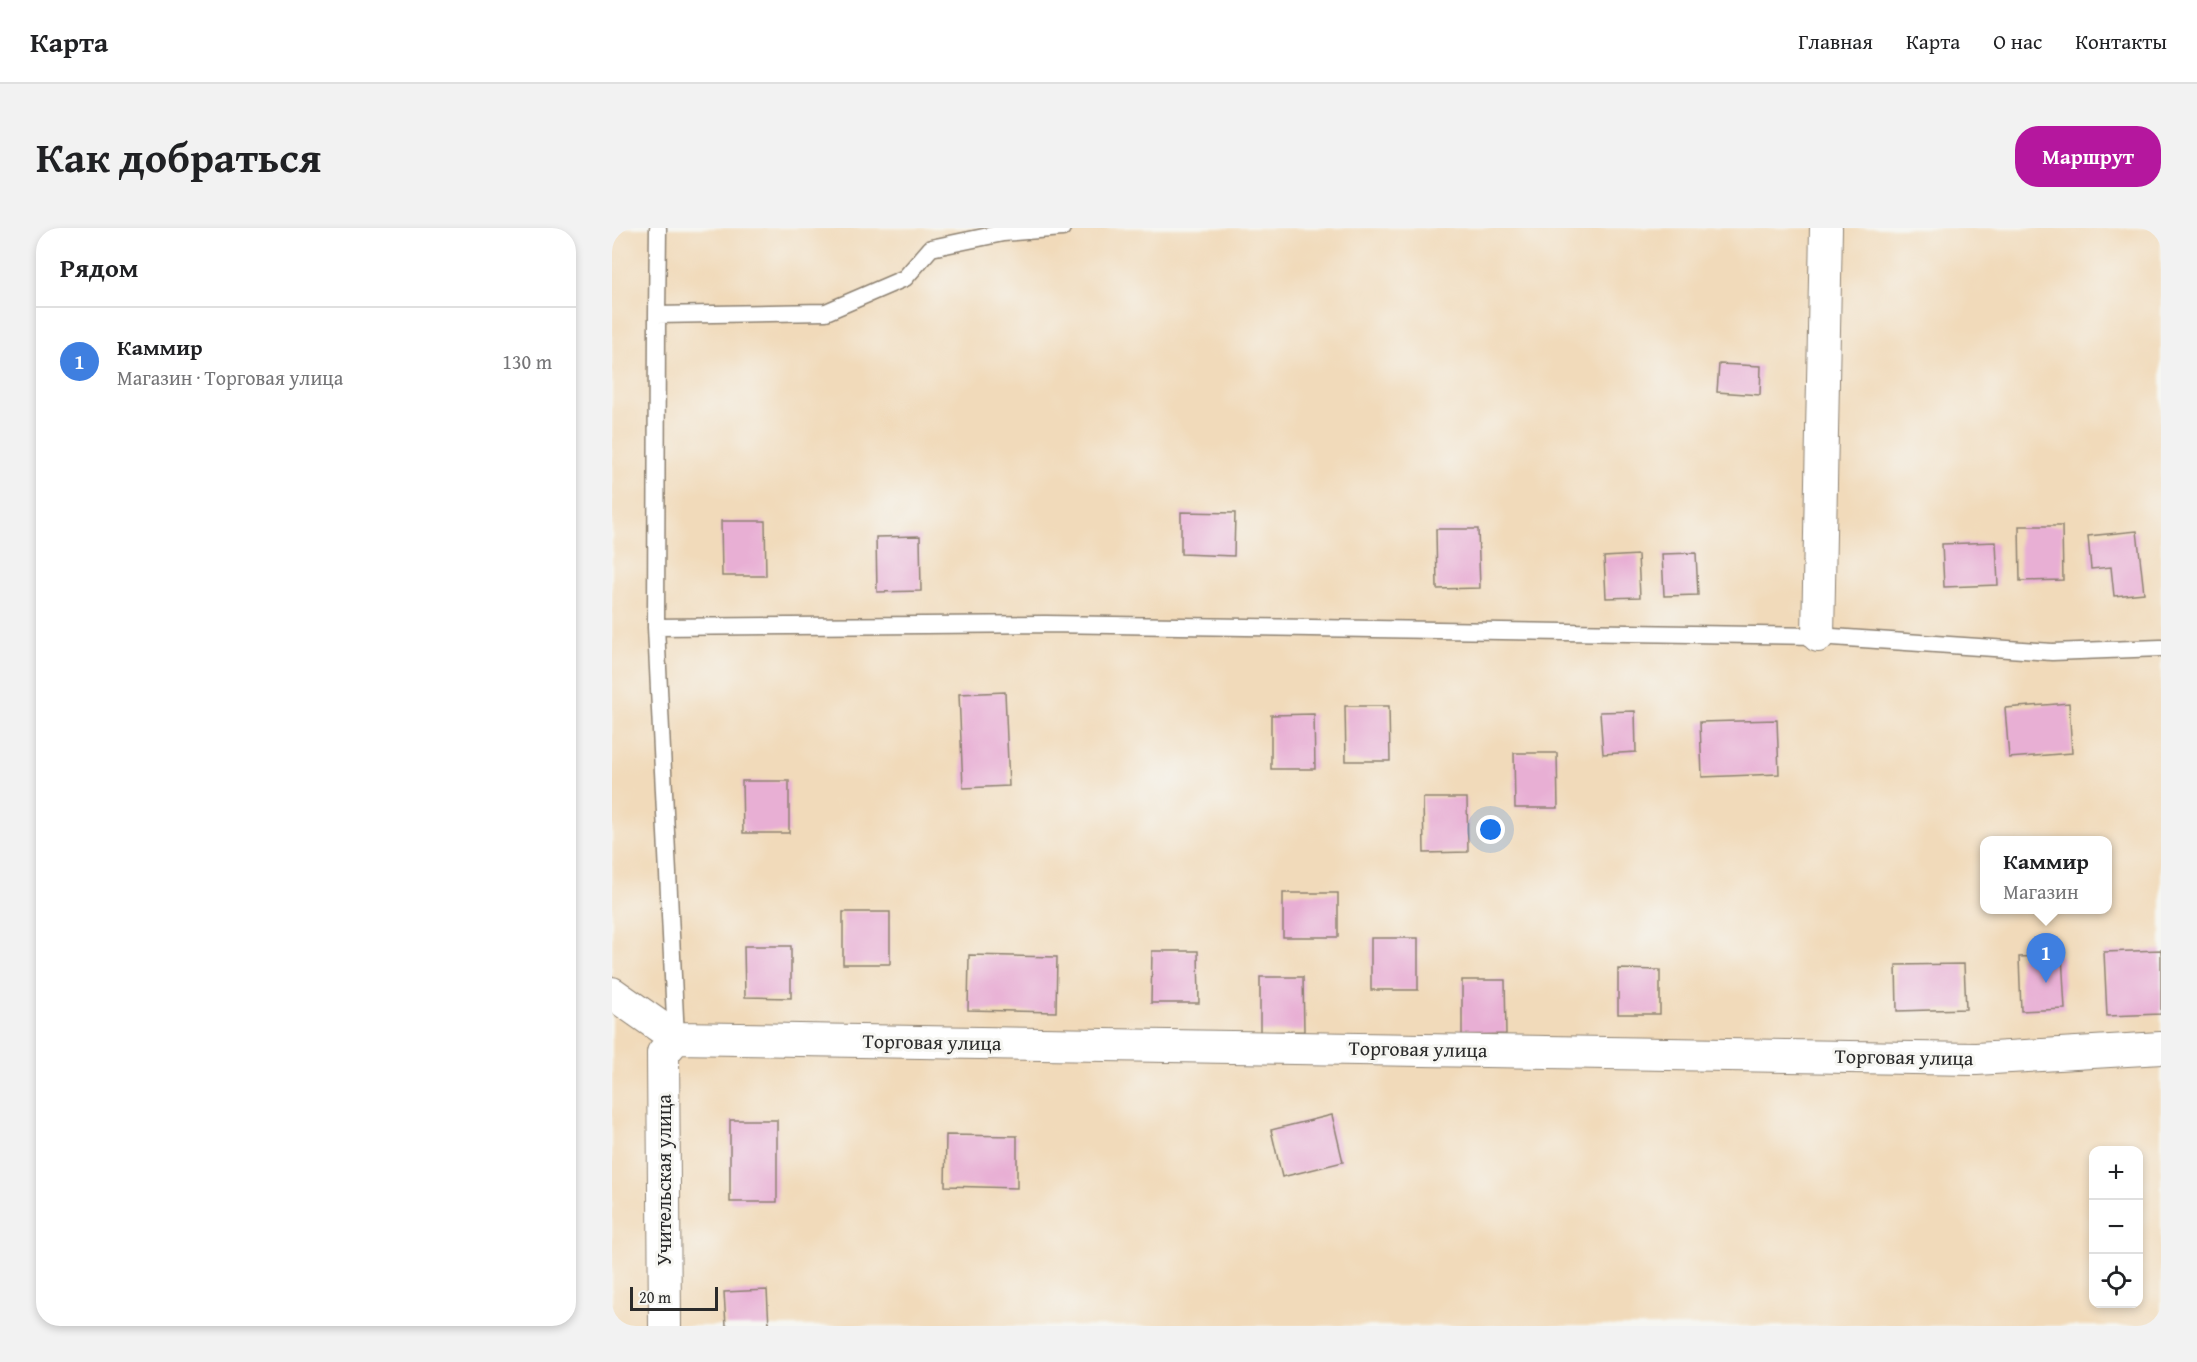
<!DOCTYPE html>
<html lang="ru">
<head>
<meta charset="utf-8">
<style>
	:root { --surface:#fff; --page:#f2f2f2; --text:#202124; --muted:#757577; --line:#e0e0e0; --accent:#b5179e }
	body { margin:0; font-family:"Gentium Book Plus",serif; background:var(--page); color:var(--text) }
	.controls { position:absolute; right:18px; bottom:18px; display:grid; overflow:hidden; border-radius:12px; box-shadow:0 3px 9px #0003 }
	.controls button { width:54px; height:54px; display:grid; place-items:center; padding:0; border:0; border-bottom:2px solid var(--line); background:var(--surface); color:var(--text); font:30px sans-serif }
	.scale { position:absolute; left:18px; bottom:15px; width:88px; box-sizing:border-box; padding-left:6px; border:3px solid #2b2b2b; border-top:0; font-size:16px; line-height:21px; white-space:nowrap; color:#2b2b2b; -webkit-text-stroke:4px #f6f6f2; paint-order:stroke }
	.you { position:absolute; left:879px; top:602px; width:21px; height:21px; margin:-15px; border:4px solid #fff; border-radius:50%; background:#1a73e8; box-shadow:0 0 0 9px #1a73e833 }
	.badge { display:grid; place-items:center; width:39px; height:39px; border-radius:50%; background:var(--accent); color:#fff; font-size:20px; font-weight:700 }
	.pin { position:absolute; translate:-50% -50px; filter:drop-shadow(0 2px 3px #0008) }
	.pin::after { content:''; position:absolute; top:32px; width:21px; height:18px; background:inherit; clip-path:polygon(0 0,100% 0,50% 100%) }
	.popup { position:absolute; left:1368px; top:608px; width:132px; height:78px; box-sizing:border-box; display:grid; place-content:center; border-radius:12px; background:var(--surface); filter:drop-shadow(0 2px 4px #0005); font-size:20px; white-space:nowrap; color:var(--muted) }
	.popup b { font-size:22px; color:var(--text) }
	.popup::after { content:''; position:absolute; left:50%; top:100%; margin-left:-12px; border:12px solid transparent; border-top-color:var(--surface) }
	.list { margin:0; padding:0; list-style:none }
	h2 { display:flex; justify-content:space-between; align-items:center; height:78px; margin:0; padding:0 24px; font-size:26px }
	h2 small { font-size:20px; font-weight:400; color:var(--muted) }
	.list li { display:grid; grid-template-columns:39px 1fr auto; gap:18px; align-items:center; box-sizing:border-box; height:108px; padding:0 24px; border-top:2px solid var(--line) }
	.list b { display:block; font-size:22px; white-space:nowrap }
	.list p { margin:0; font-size:20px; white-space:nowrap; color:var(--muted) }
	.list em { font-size:20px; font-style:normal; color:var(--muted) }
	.icon { flex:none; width:33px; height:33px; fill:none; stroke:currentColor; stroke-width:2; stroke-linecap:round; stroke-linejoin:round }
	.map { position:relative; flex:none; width:1549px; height:1098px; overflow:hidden; border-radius:24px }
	header { display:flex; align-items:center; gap:36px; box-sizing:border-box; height:84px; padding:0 30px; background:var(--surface); border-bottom:2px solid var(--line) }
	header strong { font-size:28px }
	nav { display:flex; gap:33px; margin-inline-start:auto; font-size:21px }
	.intro { display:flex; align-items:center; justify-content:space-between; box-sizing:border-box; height:144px; padding:0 36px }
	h1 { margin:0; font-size:42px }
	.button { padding:15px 27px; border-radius:24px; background:var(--accent); color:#fff; font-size:21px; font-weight:700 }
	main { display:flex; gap:36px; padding:0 36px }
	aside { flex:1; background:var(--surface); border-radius:24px; box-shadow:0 3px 9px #0003 }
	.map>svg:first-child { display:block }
</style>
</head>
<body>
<header>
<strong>Карта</strong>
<nav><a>Главная</a><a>Карта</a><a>О нас</a><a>Контакты</a></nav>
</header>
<div class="intro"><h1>Как добраться</h1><a class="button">Маршрут</a></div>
<main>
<aside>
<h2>Рядом<small></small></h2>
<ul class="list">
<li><span class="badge" style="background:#3f7fe0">1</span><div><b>Каммир</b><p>Магазин · Торговая улица</p></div><em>130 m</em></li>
</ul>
</aside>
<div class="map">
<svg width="1549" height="1098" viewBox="0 0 1549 1098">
	<rect width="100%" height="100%" fill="#f6f6f2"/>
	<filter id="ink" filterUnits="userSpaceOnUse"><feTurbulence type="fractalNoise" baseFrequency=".0167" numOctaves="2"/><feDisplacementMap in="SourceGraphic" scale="12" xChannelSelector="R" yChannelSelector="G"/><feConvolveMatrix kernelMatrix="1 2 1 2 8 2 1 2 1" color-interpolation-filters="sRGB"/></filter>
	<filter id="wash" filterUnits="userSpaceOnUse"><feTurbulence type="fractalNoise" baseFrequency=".008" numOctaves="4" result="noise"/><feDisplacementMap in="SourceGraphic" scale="24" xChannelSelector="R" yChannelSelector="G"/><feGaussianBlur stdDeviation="1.35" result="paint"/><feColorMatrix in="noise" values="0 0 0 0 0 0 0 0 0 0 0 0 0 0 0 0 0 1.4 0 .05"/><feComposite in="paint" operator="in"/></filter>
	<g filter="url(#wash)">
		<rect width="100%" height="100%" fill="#f1daba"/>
		<g id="blocks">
			<path fill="#e8afd4" d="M1107 136 1149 138 1148 167 1105 164Z
				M569 284 623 285 622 328 569 326Z
				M109 293H153L154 348H110Z
				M1407 298H1450L1451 352 1408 353Z
				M824 301H866L868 360 825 361Z
				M1525 303 1532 365 1502 368 1499 339 1479 341 1476 308Z
				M308 308 309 363 265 364 264 309Z
				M1384 314 1386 357 1332 359 1330 316Z
				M1084 325 1086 367 1052 368 1050 326Z
				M1026 327 1028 369 994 370 992 329Z
				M393 464 397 558 351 560 347 466Z
				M1457 475 1460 525 1397 530 1393 480Z
				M733 478H777L778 533H734Z
				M1023 483 1024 524 991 526 988 484Z
				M702 486 703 541H659V487Z
				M1165 492 1167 546 1090 549 1088 494Z
				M902 525H945L946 580H903Z
				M130 553H177V605H131Z
				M811 570H855L856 624 812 625Z
				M671 665H726V709H671Z
				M231 684H278V736H231Z
				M759 710H806V762H759Z
				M132 718H179V770L133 769Z
				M1549 722V786L1495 788 1492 724Z
				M540 723H586L587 775H539Z
				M357 727 445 729 444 784 356 782Z
				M1450 727 1453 781 1409 783 1407 729Z
				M1352 736 1354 781 1285 783 1284 737Z
				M1006 741 1048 742V786H1006Z
				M648 749H691L692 803 648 804Z
				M850 752H893L894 806 850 807Z
				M720 887 731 934 670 949 659 902Z
				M118 892H165V974H118Z
				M334 907 405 908V960L333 958Z
				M155 1062 157 1098H114L112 1064Z"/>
		</g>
	</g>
	<g filter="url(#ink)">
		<use href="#blocks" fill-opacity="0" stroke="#8e8272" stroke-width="1.5"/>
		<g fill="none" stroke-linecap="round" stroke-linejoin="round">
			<defs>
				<path id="service" d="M45 87 46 0
					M44 399 45 87 214 84 293 50 319 20 391 5 450 0
					M64 810 44 399 434 396 1206 408 1440 424 1549 420"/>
				<path id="minor" d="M1206 408 1214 0
					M0 765 64 810
					M64 810 1364 831 1549 820
					M53 1098 51 825 64 810"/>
			</defs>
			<use href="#service" stroke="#8e8272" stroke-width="19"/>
			<use href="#minor" stroke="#8e8272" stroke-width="34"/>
			<use href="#service" stroke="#fff" stroke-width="16"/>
			<use href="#minor" stroke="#fff" stroke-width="32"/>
		</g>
	</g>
	<g text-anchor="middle" stroke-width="6" stroke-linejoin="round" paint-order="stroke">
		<g font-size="20" fill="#2b2b2b" stroke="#f6f6f2">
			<text transform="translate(320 814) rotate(1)" y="7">Торговая улица</text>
			<text transform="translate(806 821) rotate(1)" y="7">Торговая улица</text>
			<text transform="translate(1292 829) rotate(1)" y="7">Торговая улица</text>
			<text transform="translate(52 952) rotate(-90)" y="7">Учительская улица</text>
		</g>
	</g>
</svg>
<div class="controls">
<button>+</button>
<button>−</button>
<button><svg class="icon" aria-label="locate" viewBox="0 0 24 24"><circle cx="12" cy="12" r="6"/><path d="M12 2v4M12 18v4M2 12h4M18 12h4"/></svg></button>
</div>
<div class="scale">20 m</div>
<div class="you"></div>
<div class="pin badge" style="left:1434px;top:755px;background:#3f7fe0">1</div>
<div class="popup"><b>Каммир</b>Магазин</div>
</div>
</main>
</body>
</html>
